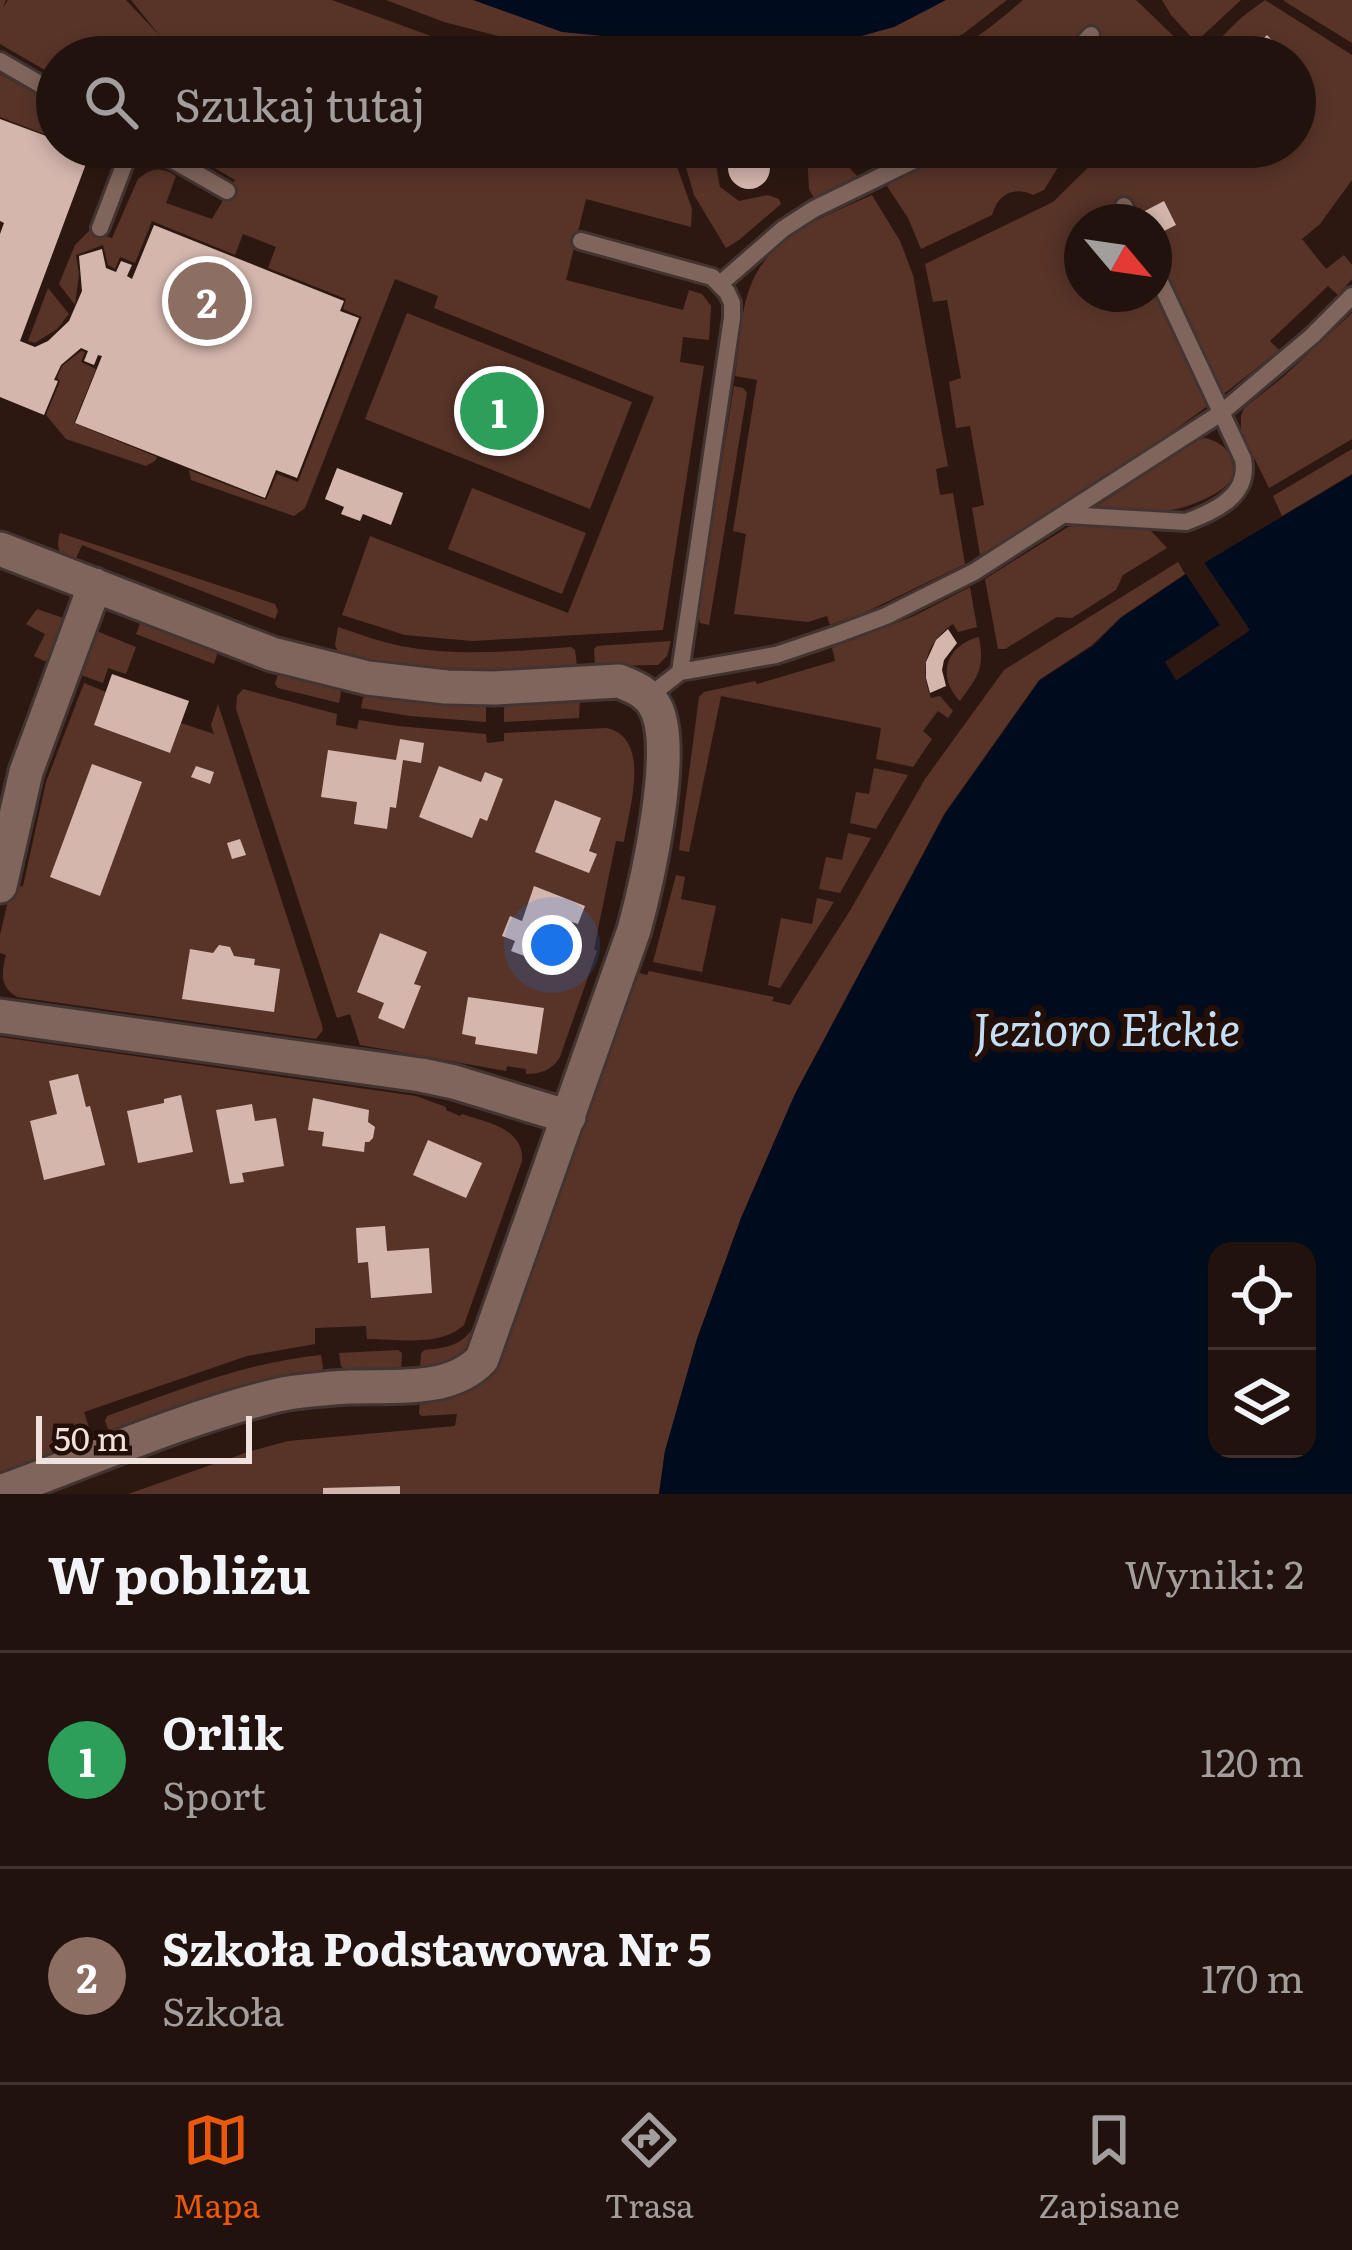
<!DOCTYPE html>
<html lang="pl">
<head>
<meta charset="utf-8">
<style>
	:root { --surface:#22120d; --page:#2a1b16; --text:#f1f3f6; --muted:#a29e9d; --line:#3f322e; --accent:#ea580c }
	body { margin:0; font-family:Literata,serif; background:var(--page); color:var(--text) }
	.controls { position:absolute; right:36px; bottom:36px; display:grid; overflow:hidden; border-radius:24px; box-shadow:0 6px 18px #0003 }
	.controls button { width:108px; height:108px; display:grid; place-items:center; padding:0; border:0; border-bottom:3px solid var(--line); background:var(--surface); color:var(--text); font:60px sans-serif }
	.compass { position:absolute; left:1064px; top:204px; width:108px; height:108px; border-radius:50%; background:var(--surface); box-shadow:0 6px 18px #0003; rotate:119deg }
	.scale { position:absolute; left:36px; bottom:30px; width:216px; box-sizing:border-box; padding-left:12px; border:6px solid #f0e1dc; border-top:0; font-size:33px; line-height:42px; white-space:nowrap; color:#f0e1dc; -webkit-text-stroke:9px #230f08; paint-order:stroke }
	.you { position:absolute; left:552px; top:945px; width:42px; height:42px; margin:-30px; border:9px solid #fff; border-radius:50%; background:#1a73e8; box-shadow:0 0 0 18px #1a73e833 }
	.badge { display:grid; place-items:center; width:78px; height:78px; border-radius:50%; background:var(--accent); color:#fff; font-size:39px; font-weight:700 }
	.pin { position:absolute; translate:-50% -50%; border:6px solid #fff; box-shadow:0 3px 12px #0006 }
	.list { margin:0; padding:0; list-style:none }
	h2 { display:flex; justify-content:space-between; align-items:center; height:156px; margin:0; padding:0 48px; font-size:51px }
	h2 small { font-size:39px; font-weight:400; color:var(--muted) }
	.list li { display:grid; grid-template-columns:78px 1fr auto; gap:36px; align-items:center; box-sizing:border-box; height:216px; padding:0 48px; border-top:3px solid var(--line) }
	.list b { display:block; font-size:45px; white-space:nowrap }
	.list p { margin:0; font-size:39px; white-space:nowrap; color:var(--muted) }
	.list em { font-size:39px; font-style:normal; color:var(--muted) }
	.icon { flex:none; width:66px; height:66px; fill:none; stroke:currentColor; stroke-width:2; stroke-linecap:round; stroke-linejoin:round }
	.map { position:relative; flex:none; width:1352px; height:1494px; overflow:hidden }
	.search { position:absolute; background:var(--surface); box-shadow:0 6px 18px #0003; left:36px; right:36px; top:36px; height:132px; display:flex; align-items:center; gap:30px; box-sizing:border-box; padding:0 42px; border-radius:66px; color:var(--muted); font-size:45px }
	.sheet { height:588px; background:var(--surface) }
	nav { display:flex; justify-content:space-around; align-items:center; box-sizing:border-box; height:168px; border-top:3px solid var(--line); background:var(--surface); font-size:33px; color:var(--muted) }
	nav a { display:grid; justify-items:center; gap:6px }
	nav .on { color:var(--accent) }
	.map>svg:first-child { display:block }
</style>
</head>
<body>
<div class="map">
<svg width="1352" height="1494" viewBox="0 0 1352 1494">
	<rect width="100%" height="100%" fill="#2d1811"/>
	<path fill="#583428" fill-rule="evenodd" d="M0 0H6L3 8 8 0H126L160 36 131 0H332L439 39 482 50 481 57H57V77L0 44Z
		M386 0H1007L963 34 942 44 887 57H647L529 44 444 22Z
		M1023 0H1136L1185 47V54L1182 57H932C968 48 995 24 1023 0Z
		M1162 0H1241L1200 38 1193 39 1171 15Z
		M1265 0 1352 55V180L1320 224 1302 239 1326 269 1344 255 1352 265V279L1338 295 1328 286 1270 341 1279 350C1187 427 1083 493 980 555L972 508 984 505 970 426 956 428 949 382 961 378 947 300 933 302 925 264 1053 202 1109 147H1295V57H1201L1242 17ZM1082 222H1154V294H1082Z
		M1352 0V43L1284 1V0Z
		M0 74 57 106V139L0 117Z
		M179 147H670L692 209 691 227 586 199 566 280 683 310 689 290 702 294 711 306 709 340 683 337 680 362 704 366 663 630 472 641 405 635 342 615 370 536 568 613 654 397 434 308 438 296 395 279 305 508 294 516 191 480 189 470 266 500 277 474 298 482 362 317 343 309 346 299 268 268 276 247 243 234 235 255 152 221 135 263 120 257 115 269 108 265 103 245 76 255 79 274 75 305 59 284 75 245 89 231 112 238 138 179C151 168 161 166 176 176L166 203 212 219 235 180Z
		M680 147H725L715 160 720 187 739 201 768 195 779 199 781 204 739 240 726 248 694 195Z
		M817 147H830L857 176 814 198 809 189 807 153Z
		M854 147H1047L1060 164 1044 190 1033 195C1014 186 998 194 992 215L921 249 908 218 887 186 892 183 882 165 873 169Z
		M872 195 900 241 913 275 948 466 936 469 940 495 953 493 965 564 864 613 830 625 827 616 808 622 734 614 746 534 733 531 757 380 735 376C740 344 740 303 756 274 779 231 831 214 872 195Z
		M48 288 69 314 57 329 35 343 28 341Z
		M407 313 632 402 590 509 365 419Z
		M1352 313V439L1269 488 1241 431V416L1244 408 1282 378Z
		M81 351 85 352 81 362 96 369 74 423 157 457 155 461 146 466 66 439 46 415 60 381 57 378 62 366Z
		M734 386 743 388 747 393 709 625 700 623 698 612Z
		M1205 438C1219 442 1228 447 1232 462 1237 477 1228 486 1216 493 1171 519 1144 511 1094 508L1198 440Z
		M1352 449V474L1282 516 1273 496Z
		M472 488 586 533 562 594 448 549Z
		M1081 524 1144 528 1151 531 1167 548 1123 575 1116 590 1072 618 1057 617 1005 649H998L985 579 1068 527Z
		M60 533 275 604 278 611 275 619 82 545 73 565C60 557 55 547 60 533Z
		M1178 562 1185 574 1121 617 1092 645 1039 680 944 814 795 1094 741 1218 697 1339 665 1451 659 1494H128L248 1452 288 1441 455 1426 457 1414 422 1416 419 1414 420 1398C449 1397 477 1396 494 1369L662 882 667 876 639 973 647 975 649 971 774 997 772 1001 790 1005 851 909 925 779 1004 670Z
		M970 587 977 627 958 632 953 624C926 642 919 668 931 698L940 696 953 711 948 718 938 711 923 731 932 739 913 767 876 759 881 728 721 696 689 852 679 850 699 697 704 692 755 681 757 684 835 661 832 648 914 616Z
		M37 609 69 620 52 659 44 661 34 656 45 634 26 624Z
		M141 621 215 650 217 655 214 664 136 634Z
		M338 627C359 634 380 642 401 646 458 657 515 651 571 647L575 650 577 667C495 673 422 672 341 657L335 645Z
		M94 630 136 647 126 674 108 668 103 683 75 673Z
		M979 637C985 669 978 676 960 701 936 677 946 645 979 637Z
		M671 641 667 656 658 665 595 666 594 649 597 646Z
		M279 671 336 685 341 692 339 703 278 688 275 684Z
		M84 683 106 692 94 725 170 753 181 723 214 734 211 725 218 704 322 1025 323 1030 316 1039 17 997C0 987 1 974 6 955L0 953V935L11 888 23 886 46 782Z
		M243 689 337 714 336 725 357 729 359 720 398 726 486 734 487 743 504 741V733L607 728C652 739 629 808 624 842L616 841 594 949 597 951 560 1057C552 1070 541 1074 526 1074V1069L507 1066 506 1071 360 1045 350 1014 337 1018 236 709 237 696Z
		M371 693 479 701 486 708V722L410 716 361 708 363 698Z
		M580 696 579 718 504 722V708L511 701Z
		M874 768 908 775 876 829 850 823 856 792 869 794Z
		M848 833 871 838 840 893 819 889 826 857 842 860Z
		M676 875 685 877 681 899 716 906 702 972 653 962Z
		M817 898 834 902 780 988 768 985 781 918 812 924Z
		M0 1037 416 1096 446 1107V1110L460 1116 462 1114C488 1123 524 1128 522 1161L464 1325C440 1347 398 1339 367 1339L366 1326 315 1328V1344L247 1356 84 1412 94 1443 0 1477Z
		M528 1175 534 1177 475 1341 459 1360 420 1370 421 1354 424 1350C448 1348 464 1345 476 1323Z
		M398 1350 402 1353 401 1371 348 1373 341 1366 339 1353Z
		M321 1355 323 1368 316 1376 111 1436 105 1421 107 1416C177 1391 246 1362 321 1355Z"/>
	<path fill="#000c1d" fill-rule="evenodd" d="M473 0H946L894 27 800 53 711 47 562 32Z
		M1352 475V1494H659L665 1451 697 1339 741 1218 795 1094 945 814 1040 680 1093 646 1121 618 1186 574 1220 625 1165 662 1176 680 1249 631 1204 563ZM1217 1251H1307V1449H1217Z"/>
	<path fill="#2d1811" d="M1201 558 1250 630 1177 680 1165 662 1220 625 1183 569 1190 570 1226 625 1223 630 1173 664 1178 672 1242 629 1199 565Z"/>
	<path fill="#d4b6ad" d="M1267 35 1288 57H1245Z
		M135 42 154 53 152 57H126Z
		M0 119 57 140V147H74L90 153 20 341 35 347 48 341 69 321 82 291 79 256 102 249 106 268 116 272 121 261 132 265 127 276 132 279 154 225 344 301 340 311 359 318 297 478 276 470 265 498 75 423 102 356 98 355 94 365 84 361 88 351 81 348 61 365 54 380 58 381 44 415 0 397V234L4 223 0 221Z
		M728 168a21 21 0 1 1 42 0a21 21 0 1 1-42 0Z
		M1164 201 1176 225 1154 236V222H1145L1141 213Z
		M337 468 403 493 391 525 363 514 360 521 341 514 344 507 325 499Z
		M948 629 957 643 944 660 942 670 946 686 930 693 926 678V662L936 640Z
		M112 674 189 701 170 753 94 725Z
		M400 739 424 743 421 763 403 760 396 808 390 807 387 829 354 824 357 802 321 797 328 750 396 760Z
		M92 764 142 782 100 896 50 877Z
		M196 766 214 772 210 784 191 777Z
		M439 766 481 782 485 772 503 779 487 821 480 818 472 838 419 817Z
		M555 800 601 818 589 851 597 854 589 873 535 852Z
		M240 839 246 855 232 859 227 843Z
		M534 886 585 906 578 924 572 922 554 967 511 951 515 941 502 936 510 916 522 921Z
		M380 933 427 952 414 984 421 986 404 1029 378 1018 384 1003 357 992Z
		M219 945 230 947 234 956 255 959 254 965 280 969 274 1012 182 999 190 949 213 953Z
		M468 997 544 1008 537 1054 475 1044 476 1037 462 1034Z
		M78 1074 86 1107 90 1106 105 1165 44 1180 30 1121 57 1114 49 1081Z
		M181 1095 193 1152 138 1163 127 1111 164 1103V1099Z
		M313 1098 369 1110 368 1122 375 1127 373 1138 369 1142H365L364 1152 322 1146 324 1132 308 1130Z
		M252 1104 255 1121 276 1118 284 1166 242 1173 244 1182 230 1184 216 1110Z
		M428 1140 482 1163 466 1198 413 1175Z
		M385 1226 387 1251 429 1248 432 1293 371 1298 368 1262 358 1263 356 1228Z
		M400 1486V1494H323V1488Z"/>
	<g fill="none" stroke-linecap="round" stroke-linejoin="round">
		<defs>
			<path id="lane" d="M1070 57 1091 35
				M0 61 57 94
				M150 147 227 191
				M1124 206 1132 222
				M100 228 131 147
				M581 241 712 277 727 292 732 303V318L680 672
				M720 284 783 229 814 209 941 147
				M1067 515 1186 522C1216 511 1250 495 1243 459L1154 269
				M648 697 680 672 776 655 838 634 886 616 974 572 1221 413 1312 336 1352 296"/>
			<path id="street" d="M0 549 272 654 368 678 446 687 494 688 619 681C634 687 648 692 656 708 677 750 647 883 634 930L482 1359C447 1397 381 1383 333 1388 315 1390 296 1391 278 1395 186 1417 89 1460 0 1492
				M0 886 26 772 95 585
				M0 1016 421 1075 454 1082 569 1117"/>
		</defs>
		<use href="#lane" stroke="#443431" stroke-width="22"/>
		<use href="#street" stroke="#443431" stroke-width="39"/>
		<use href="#lane" stroke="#7f655c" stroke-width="16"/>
		<use href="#street" stroke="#7f655c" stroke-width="33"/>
	</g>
	<g text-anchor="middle" stroke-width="12" stroke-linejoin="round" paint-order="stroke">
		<g font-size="45" font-style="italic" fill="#c3def5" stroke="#230f08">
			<text x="1107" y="1046">Jezioro Ełckie</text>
		</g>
	</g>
</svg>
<div class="controls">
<button><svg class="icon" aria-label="locate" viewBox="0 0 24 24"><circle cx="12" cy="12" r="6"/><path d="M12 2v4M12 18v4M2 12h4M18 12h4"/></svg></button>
<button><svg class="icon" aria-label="layers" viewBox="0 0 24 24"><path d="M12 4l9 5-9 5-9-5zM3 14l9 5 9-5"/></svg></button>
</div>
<svg class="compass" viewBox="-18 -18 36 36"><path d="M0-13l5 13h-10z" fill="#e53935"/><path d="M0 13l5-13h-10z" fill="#a29e9d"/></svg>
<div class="scale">50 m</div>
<div class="you"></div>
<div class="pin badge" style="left:499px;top:411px;background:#2e9e5b">1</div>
<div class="pin badge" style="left:207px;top:301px;background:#8d6e63">2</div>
<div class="search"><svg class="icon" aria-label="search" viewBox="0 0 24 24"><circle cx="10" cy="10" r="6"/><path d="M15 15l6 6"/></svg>Szukaj tutaj</div>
</div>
<section class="sheet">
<h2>W pobliżu<small>Wyniki: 2</small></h2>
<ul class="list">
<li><span class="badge" style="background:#2e9e5b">1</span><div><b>Orlik</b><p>Sport</p></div><em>120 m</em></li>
<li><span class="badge" style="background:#8d6e63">2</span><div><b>Szkoła Podstawowa Nr 5</b><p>Szkoła</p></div><em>170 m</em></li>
</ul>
</section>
<nav>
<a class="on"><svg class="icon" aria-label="map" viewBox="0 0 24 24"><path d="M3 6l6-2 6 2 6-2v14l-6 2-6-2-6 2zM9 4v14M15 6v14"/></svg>Mapa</a>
<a><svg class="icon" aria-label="directions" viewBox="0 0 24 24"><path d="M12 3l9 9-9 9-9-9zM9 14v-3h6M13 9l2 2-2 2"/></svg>Trasa</a>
<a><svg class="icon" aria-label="saved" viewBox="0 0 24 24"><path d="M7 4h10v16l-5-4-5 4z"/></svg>Zapisane</a>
</nav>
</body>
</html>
